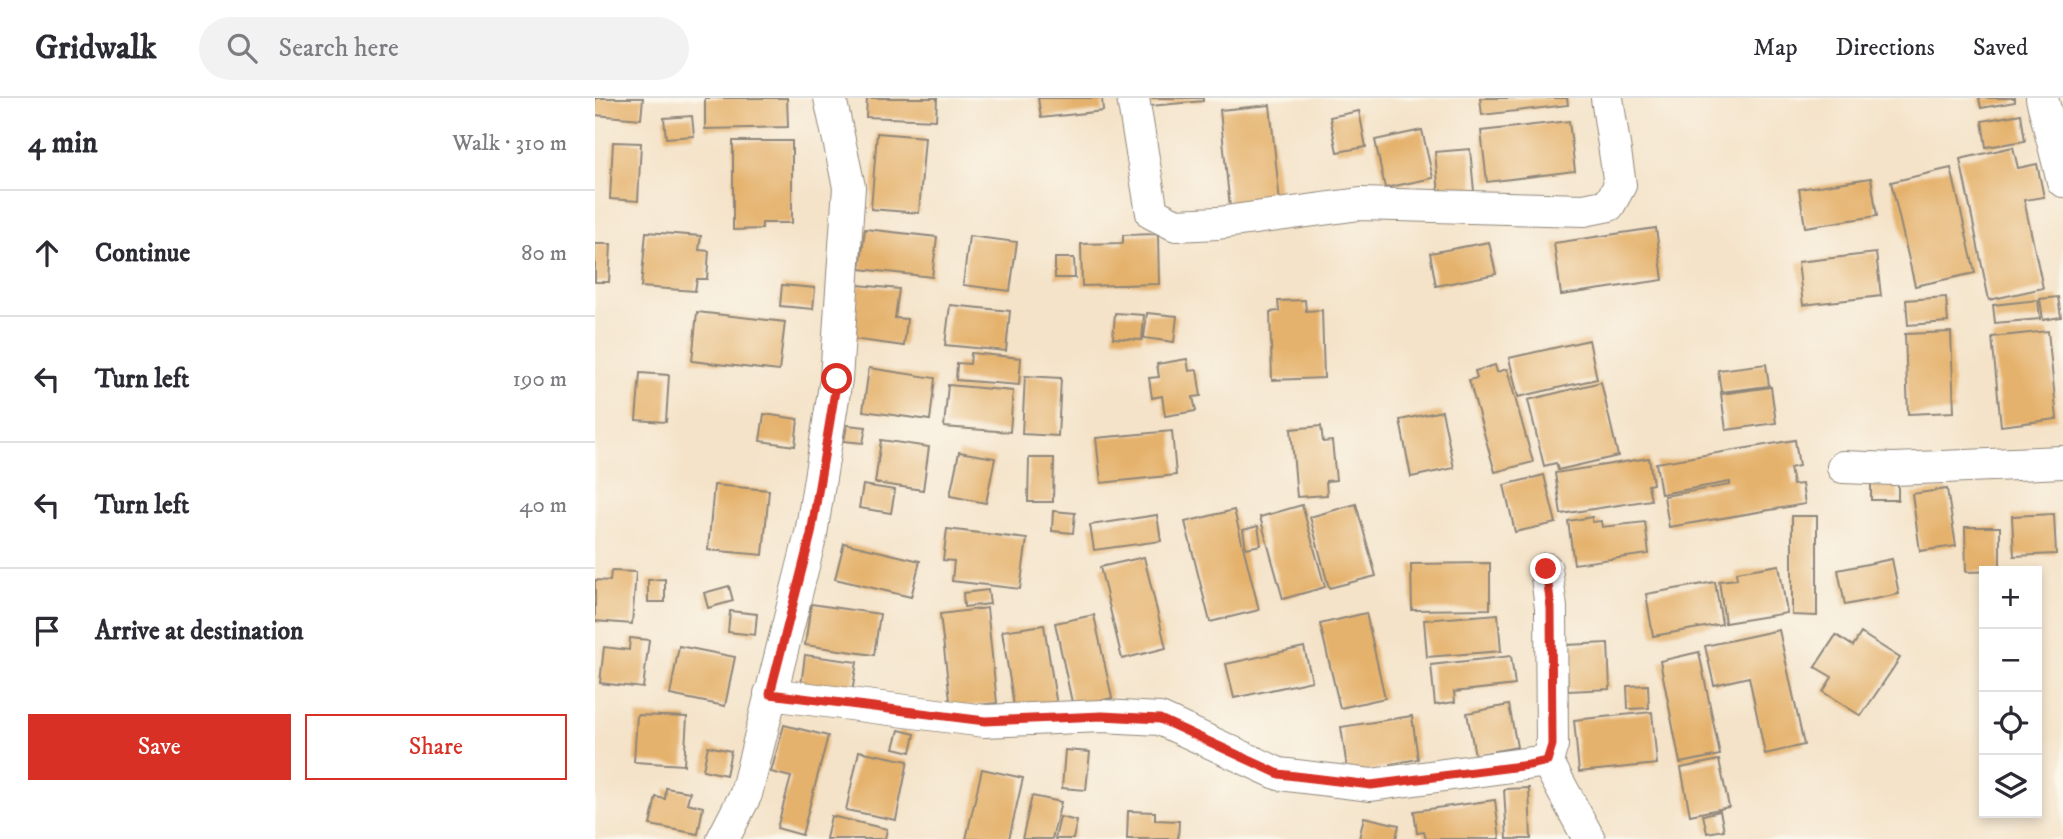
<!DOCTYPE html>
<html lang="en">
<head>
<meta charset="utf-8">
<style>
	:root { --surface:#fff; --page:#f2f2f3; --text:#2b2b33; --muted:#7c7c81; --line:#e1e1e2; --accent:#d93025 }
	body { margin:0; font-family:"IM FELL DW Pica",serif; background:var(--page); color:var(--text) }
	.controls { position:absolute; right:21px; bottom:21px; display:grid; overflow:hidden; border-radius:0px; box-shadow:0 4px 10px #0003 }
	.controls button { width:63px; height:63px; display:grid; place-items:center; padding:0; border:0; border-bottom:2px solid var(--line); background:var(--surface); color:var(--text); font:35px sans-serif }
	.stop { position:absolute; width:21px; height:21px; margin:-16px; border:5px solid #d93025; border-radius:50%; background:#fff }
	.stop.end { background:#d93025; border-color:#fff; box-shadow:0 2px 7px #0008 }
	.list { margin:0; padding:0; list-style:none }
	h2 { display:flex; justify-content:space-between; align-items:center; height:91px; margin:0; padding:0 28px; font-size:30px }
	h2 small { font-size:23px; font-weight:400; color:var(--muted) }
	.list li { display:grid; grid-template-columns:46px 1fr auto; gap:21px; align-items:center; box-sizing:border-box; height:126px; padding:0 28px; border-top:2px solid var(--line) }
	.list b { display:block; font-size:26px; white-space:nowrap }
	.list em { font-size:23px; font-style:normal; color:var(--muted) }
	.actions { display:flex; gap:14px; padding:21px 28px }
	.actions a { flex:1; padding:16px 0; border:2px solid var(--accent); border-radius:0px; text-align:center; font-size:24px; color:var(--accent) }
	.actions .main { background:var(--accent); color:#fff }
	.icon { flex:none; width:38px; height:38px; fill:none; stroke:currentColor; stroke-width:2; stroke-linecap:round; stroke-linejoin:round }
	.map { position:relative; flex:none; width:1468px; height:741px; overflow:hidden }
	header { display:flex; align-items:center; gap:42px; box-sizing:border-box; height:98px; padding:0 35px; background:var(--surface); border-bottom:2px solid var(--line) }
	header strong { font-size:33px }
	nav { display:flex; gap:38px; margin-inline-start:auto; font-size:24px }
	.search { width:490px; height:63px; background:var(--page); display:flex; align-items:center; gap:18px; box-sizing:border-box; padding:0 24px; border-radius:38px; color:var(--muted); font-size:26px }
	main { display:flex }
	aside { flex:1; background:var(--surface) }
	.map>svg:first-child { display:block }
</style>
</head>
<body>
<header>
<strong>Gridwalk</strong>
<div class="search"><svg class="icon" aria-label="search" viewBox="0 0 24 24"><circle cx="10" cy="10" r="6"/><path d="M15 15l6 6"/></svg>Search here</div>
<nav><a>Map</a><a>Directions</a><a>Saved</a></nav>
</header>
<main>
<aside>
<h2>4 min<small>Walk · 310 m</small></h2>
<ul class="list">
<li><svg class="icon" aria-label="ahead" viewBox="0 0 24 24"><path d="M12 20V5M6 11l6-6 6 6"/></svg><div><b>Continue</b></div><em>80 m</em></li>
<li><svg class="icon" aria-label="left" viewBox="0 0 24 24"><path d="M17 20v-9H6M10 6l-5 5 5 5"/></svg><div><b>Turn left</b></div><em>190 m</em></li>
<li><svg class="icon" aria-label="left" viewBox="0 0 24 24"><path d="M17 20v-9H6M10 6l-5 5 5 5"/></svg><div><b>Turn left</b></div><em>40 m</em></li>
<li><svg class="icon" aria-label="arrive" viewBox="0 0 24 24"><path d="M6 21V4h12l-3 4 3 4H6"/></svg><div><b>Arrive at destination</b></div></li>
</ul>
<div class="actions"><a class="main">Save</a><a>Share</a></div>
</aside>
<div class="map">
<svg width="1468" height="741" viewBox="0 0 1468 741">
	<rect width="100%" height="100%" fill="#fbf7ec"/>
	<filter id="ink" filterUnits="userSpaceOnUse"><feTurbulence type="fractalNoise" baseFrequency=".0143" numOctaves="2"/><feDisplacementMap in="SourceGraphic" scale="14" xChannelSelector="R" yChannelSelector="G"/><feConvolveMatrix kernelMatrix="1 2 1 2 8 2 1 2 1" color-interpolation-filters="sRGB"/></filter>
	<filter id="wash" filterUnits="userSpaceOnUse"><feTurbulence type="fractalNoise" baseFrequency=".00686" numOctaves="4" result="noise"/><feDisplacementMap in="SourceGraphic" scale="28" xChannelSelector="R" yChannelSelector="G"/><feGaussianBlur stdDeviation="1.57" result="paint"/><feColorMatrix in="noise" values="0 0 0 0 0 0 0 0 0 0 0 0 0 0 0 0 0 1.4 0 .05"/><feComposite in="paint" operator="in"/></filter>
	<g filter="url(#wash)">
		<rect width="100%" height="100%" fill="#f4e3c9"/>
		<g id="blocks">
			<path fill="#e5b26d" d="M0 0H48L46 21 0 17Z
				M110 0H192L193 29 110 31Z
				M272 0H342L341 22 271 19Z
				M443 0H507L508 13 446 20Z
				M544 0H608V3L545 9Z
				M885 0H972L973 7 887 17Z
				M1384 0H1420V4L1386 10Z
				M675 7 685 105 635 110 625 12Z
				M764 13 771 49 742 54 735 19Z
				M1426 16 1430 43 1391 49 1387 23Z
				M97 18 99 38 71 40 69 20Z
				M974 23 980 73 892 84 886 33Z
				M827 32 838 80 790 90 780 42Z
				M282 35 330 39 324 115 276 111Z
				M138 43H197V125H167V131L138 132Z
				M18 44 46 45 43 103 15 101Z
				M1418 49 1423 70 1442 66 1449 99 1429 102 1448 190 1394 202 1365 61Z
				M875 51 879 93 844 97 840 54Z
				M1356 70 1380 175 1320 188 1296 84Z
				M1276 80 1282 118 1210 129 1204 91Z
				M1061 130 1068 182 966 197 959 145Z
				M270 131 342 139 337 179 265 171Z
				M51 134 106 138 104 152 114 153 112 181H102L100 193 46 189Z
				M563 136 564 186 487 188 486 146 528 145V137Z
				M374 138 422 144 415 193 368 187Z
				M894 144 901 176 841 188 835 155Z
				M0 146H16L14 184H0Z
				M1281 155 1286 198 1208 207 1203 164Z
				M460 160H479L480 180H460Z
				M187 187 220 190 218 211 185 208Z
				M263 187 304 191 300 220 312 221 309 248 257 241Z
				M1351 199 1353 224 1313 227 1311 202Z
				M1463 199 1466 219 1448 222 1445 201Z
				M710 202 711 213 727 212 729 280 677 282 675 214 684 213 683 203Z
				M1443 202 1445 221 1400 225 1398 207Z
				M355 207 415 213 411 253 350 247Z
				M102 214 190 224 184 273 97 263Z
				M520 215 549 217 547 242 518 240Z
				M552 215 582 218 579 244 549 240Z
				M1453 233 1462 321 1406 328 1397 239Z
				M1356 234 1359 314 1313 316 1310 236Z
				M994 242 1002 281 923 299 914 260Z
				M376 255 426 260 424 287 361 282 362 265 375 266Z
				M592 261 594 273 602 272 606 298 598 299 601 313 570 318 567 298 557 300 554 280 564 279 562 266Z
				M1171 266 1174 288 1126 294 1123 272Z
				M900 267 902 274 912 271 938 364 900 374 874 282 882 280 880 273Z
				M274 270 340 280 335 322 268 313Z
				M45 275 74 277 71 324 41 322Z
				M430 278 466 280 463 338 427 336Z
				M1006 284 1023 358 963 372 961 365 949 368 933 302Z
				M353 287 418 293 415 334 349 329Z
				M1176 289 1181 325 1131 332 1126 296Z
				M847 313 859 370 816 379 805 322Z
				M169 316 203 321 200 348 165 343Z
				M252 327 271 329 268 345 249 343Z
				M726 328 728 344 737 343 741 382 731 383 732 397 702 399 696 331Z
				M577 333 581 377 506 385 501 340Z
				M286 342 334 349 328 392 280 385Z
				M1200 342 1204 368 1195 370 1198 387 1207 386 1210 406 1074 429 1069 398 1135 387V384L1066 396 1061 365Z
				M364 354 400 360 391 405 355 398Z
				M434 360H459L458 404H433Z
				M1054 360 1058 386 1053 387 1056 402 966 416 960 375Z
				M1276 376H1303V402H1276Z
				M949 377 961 425 920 434 909 387Z
				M119 387 174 392 168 457 113 452Z
				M268 387 300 392 296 415 264 410Z
				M1352 391 1361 448 1325 453 1317 396Z
				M761 406 781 478 734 490 715 419Z
				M707 407 730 489 688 501 665 419Z
				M639 412 664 512 615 524 590 424Z
				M458 413 480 415 478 435 457 433Z
				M1459 416 1461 456 1419 458 1417 418Z
				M562 417 566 443 499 452 495 427Z
				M1197 418H1222V518L1197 517Z
				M997 419V424L1006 423 1007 429 1050 424 1054 456 979 466 973 423Z
				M663 428 666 447 651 450 648 432Z
				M1370 429H1405V473L1371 474Z
				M352 431 432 441 425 491 357 483 359 463 348 462Z
				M249 445 325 463 316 499 240 481Z
				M549 459 571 550 527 561 505 469Z
				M1297 461 1304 496 1250 507 1243 472Z
				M895 465V511L817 512 816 466Z
				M1184 467 1192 515 1130 525 1124 483 1142 481 1141 474Z
				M16 473 41 474 37 526 0 523V482L15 483Z
				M70 481V504H53V482Z
				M1120 484 1127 526 1058 538 1051 496Z
				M134 488 138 503 113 510 109 495Z
				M393 492 395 506 369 509 368 495Z
				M216 506 285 516 279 557 210 547Z
				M392 510 402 605 356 610 345 516Z
				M135 513 162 516 160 537 133 534Z
				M771 515 790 600 745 610 725 526Z
				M903 516 906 553 832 559 829 522Z
				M499 517 517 600 478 609 460 525Z
				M449 527 462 608 420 614 407 533Z
				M1184 532 1209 647 1170 656 1154 579 1119 587 1110 548Z
				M1266 535 1305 560 1266 618 1228 594 1237 579 1220 569 1241 537 1258 548Z
				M35 540 54 542 48 590 5 585 9 549 34 552Z
				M1013 545 1015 591 973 593 971 547Z
				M84 548 140 559 130 608 75 597Z
				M709 549 717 583 639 600 631 566Z
				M1104 554 1125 657 1085 665 1065 563Z
				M210 557 262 564 257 595 206 588Z
				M916 558 920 587 859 594 860 604 840 607 836 567Z
				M1053 587 1054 610 1033 611 1032 588Z
				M914 607 922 649 880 657 872 615Z
				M1057 614 1062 666 984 674 979 622Z
				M42 617 92 619 89 667 39 664Z
				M817 618 823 661 796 666V669L753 677 746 629Z
				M189 627 233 638 207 737 182 730 196 679 176 674Z
				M304 632 320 636 316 654 299 650Z
				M113 648 136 653 131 677 108 672Z
				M470 652 495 654 491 692 467 690Z
				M264 653 313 663 301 722 251 712Z
				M1124 662 1134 709 1095 717 1086 670Z
				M387 671 428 680 414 741H371Z
				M71 690 95 694 92 705 108 709 103 736 55 727 61 699 70 701Z
				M934 690 936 741H912L909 691Z
				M437 698 466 704 457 741H427Z
				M900 702 905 741H831L829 734 822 735 819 713Z
				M533 713 560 714V722L584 723 583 741H532Z
				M1125 713 1129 732 1112 735 1108 717Z
				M236 718 292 731 290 741H231Z
				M465 719 482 723 478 741H460Z
				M769 719 804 727 801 741H764Z"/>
		</g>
	</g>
	<g filter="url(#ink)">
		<use href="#blocks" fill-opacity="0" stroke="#90877a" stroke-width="2"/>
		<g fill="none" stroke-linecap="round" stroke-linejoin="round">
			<defs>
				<path id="minor" d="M538 0 557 115 581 127 623 125 765 106 989 112 1014 107 1025 87 1012 0
					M1447 0 1468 83
					M1248 369 1299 371 1468 364
					M951 471 956 510 957 647 952 663 994 741
					M175 596 390 623 507 618 565 621 684 676 776 687 952 663
					M128 741 151 696 216 436 241 281 254 89 235 0"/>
			</defs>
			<use href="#minor" stroke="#90877a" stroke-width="34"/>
			<use href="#minor" stroke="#fff" stroke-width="32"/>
		</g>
	</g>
	<g fill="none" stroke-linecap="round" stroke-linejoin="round" filter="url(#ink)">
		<path stroke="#d93025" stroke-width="9" d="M242 281 216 436 175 596 390 623 507 618 565 621 684 676 776 687 934 667 952 663 957 647 956 510 951 471"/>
	</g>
</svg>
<div class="controls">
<button>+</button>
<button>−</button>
<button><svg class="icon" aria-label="locate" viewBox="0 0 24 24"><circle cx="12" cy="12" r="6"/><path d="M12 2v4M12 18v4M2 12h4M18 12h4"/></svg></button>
<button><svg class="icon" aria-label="layers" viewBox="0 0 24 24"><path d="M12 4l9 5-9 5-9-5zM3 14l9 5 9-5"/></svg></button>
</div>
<div class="stop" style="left:242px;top:281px"></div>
<div class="stop end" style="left:951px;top:471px"></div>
</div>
</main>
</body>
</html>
